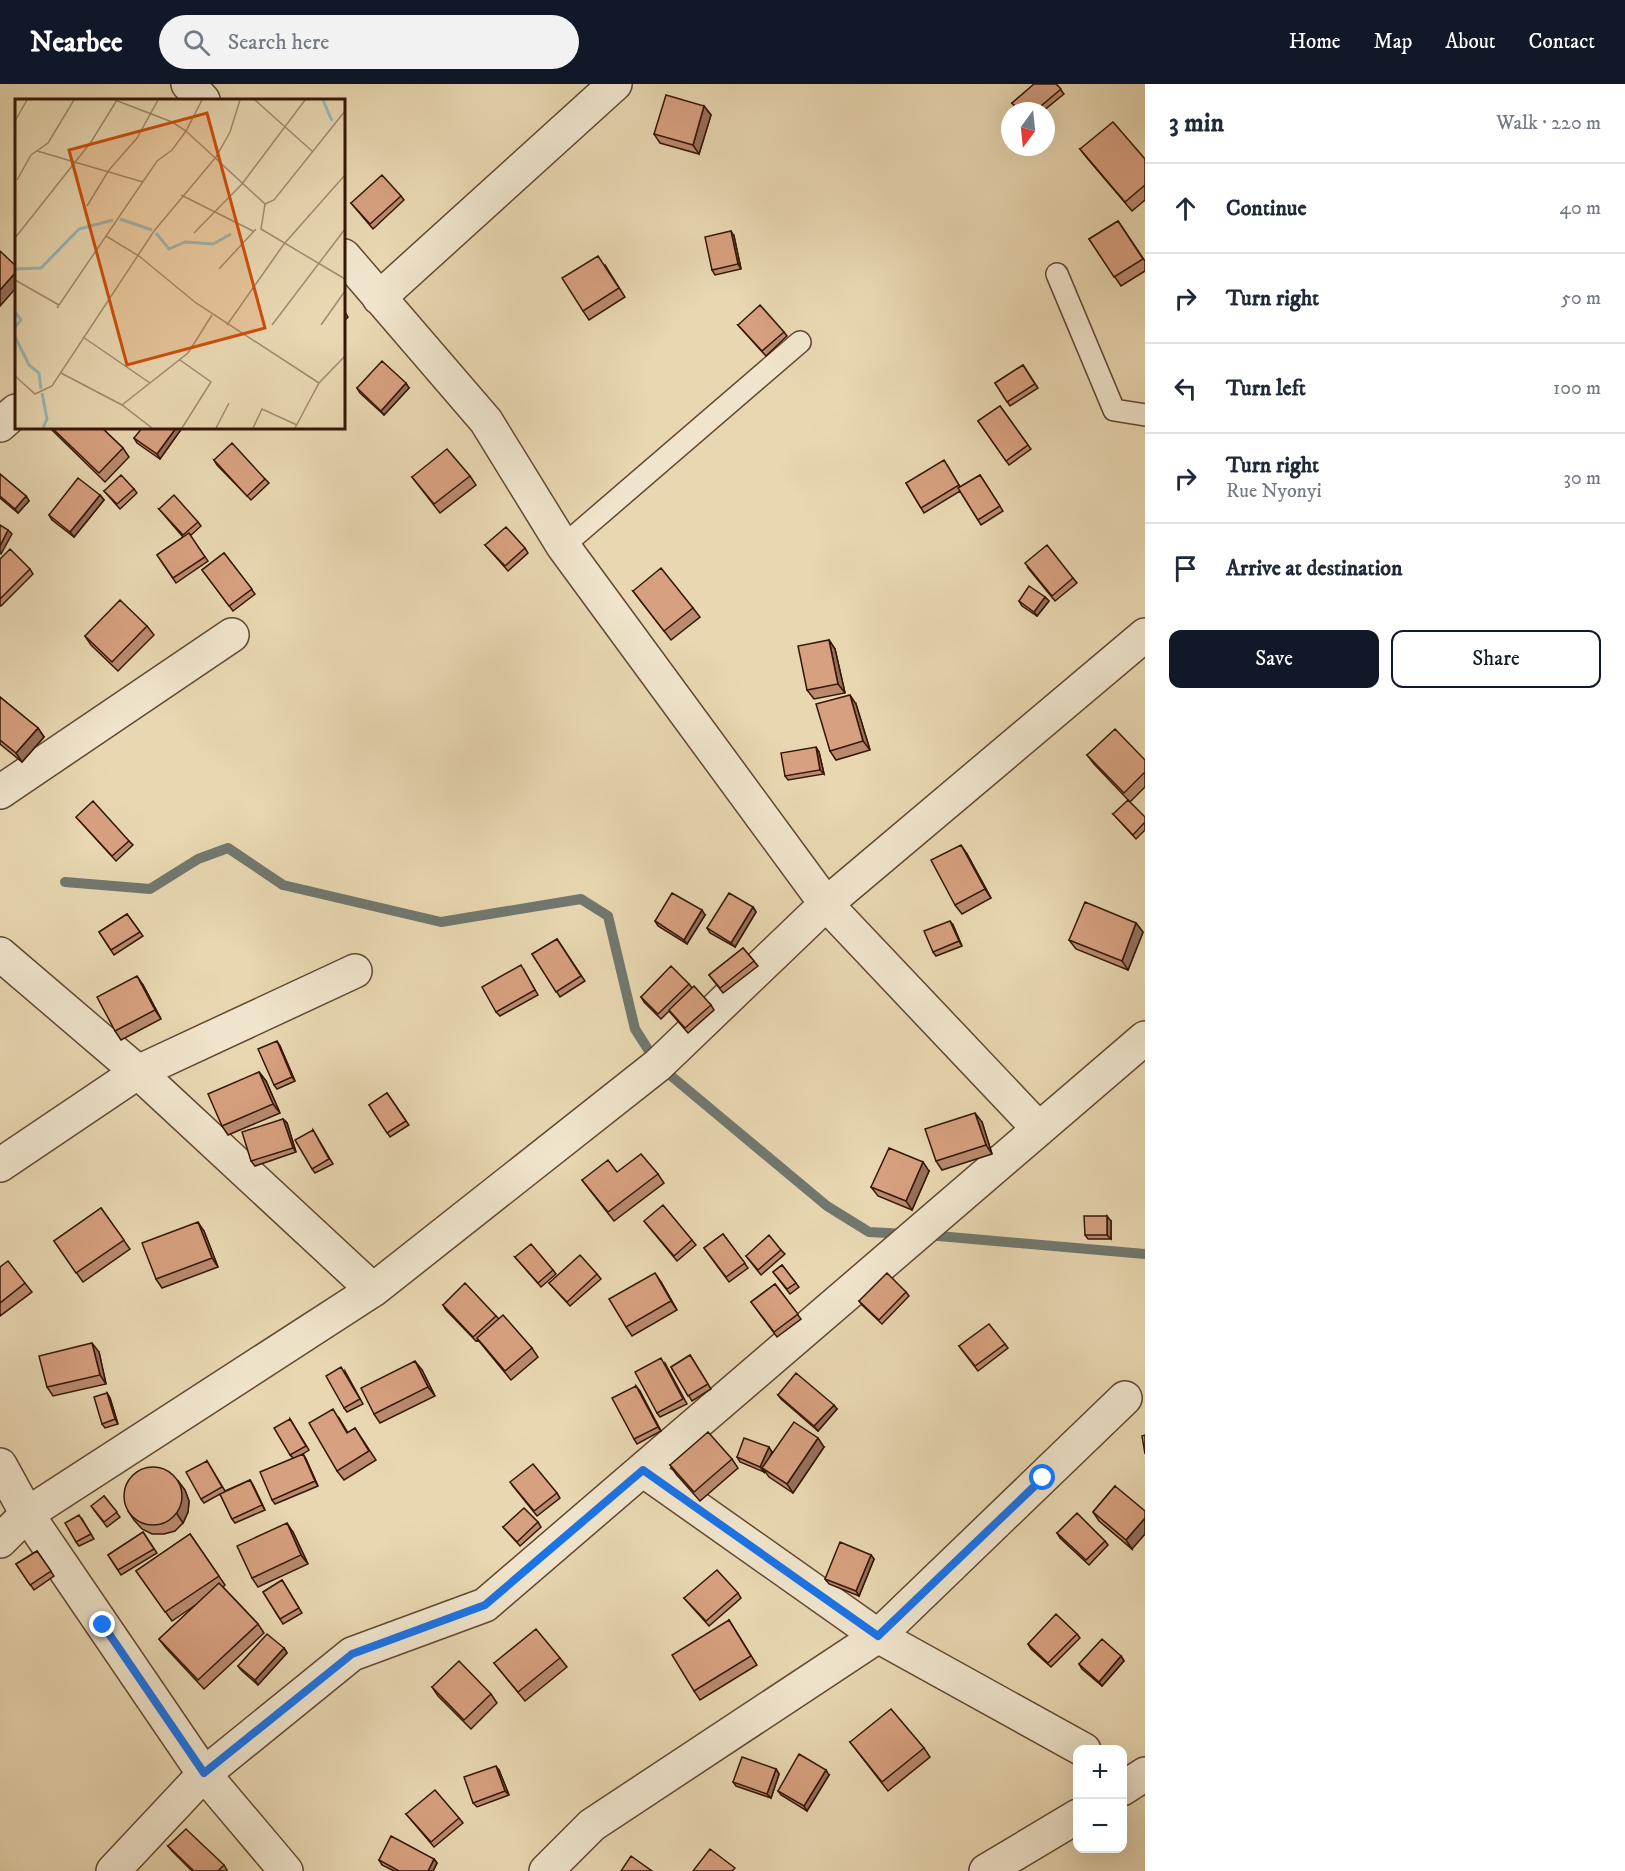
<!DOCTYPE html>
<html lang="en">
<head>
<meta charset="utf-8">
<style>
	:root { --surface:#fff; --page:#f2f2f3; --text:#1f2937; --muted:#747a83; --line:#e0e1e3; --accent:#111827 }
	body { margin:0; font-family:"IM FELL DW Pica",serif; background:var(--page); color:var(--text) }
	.controls { position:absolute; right:18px; bottom:18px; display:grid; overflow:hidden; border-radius:12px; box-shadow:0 6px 24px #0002 }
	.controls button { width:54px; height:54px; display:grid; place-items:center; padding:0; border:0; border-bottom:2px solid var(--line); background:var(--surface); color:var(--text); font:30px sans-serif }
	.compass { position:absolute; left:1001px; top:18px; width:54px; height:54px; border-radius:50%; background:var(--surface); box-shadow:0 6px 24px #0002; rotate:195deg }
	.stop { position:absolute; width:18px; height:18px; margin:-14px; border:4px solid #1a73e8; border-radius:50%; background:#fff }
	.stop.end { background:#1a73e8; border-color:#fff; box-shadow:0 2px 6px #0008 }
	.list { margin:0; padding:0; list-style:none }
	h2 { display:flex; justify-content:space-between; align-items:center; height:78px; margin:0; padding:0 24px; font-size:26px }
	h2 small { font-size:20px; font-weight:400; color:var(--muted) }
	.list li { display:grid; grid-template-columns:39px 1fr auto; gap:18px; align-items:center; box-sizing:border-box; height:90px; padding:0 24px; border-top:2px solid var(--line) }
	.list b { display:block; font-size:22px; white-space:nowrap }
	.list p { margin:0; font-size:20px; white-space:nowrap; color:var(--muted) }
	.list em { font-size:20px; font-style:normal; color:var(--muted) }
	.actions { display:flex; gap:12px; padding:18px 24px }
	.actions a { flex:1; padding:14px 0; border:2px solid var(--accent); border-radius:12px; text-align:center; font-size:21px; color:var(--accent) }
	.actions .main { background:var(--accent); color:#fff }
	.icon { flex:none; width:33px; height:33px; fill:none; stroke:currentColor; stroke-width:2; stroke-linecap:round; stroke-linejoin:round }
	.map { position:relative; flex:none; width:1145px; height:1787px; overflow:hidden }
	header { display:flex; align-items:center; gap:36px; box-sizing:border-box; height:84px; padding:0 30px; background:var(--accent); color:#fff }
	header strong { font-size:28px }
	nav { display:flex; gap:33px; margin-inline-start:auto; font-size:21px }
	.search { width:420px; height:54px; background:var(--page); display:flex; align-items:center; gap:15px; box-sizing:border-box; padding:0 21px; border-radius:33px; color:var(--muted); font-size:22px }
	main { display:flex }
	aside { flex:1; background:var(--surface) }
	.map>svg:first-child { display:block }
</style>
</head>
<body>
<header>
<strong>Nearbee</strong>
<div class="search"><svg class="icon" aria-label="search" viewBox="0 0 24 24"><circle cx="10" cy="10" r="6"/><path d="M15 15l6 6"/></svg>Search here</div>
<nav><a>Home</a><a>Map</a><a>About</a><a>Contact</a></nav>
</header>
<main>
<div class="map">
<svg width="1145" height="1787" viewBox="0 0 1145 1787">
	<rect width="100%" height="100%" fill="#e8d7b1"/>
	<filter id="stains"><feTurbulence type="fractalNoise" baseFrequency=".00333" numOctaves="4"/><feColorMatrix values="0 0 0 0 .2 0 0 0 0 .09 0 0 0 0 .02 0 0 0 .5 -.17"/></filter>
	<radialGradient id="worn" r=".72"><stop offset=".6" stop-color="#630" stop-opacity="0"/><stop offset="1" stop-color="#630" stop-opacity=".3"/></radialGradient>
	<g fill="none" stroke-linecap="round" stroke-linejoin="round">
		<path stroke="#71786f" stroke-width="10" d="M65 798 150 805 198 775 228 764 283 801 441 838 581 815 608 832 635 945 658 981 827 1122 869 1148 906 1150
			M927 1151 1145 1170"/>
		<defs>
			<path id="lane" d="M1057 190 1114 326 1145 331
				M563 462 800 258"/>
			<path id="street" d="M188 0 203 16
				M344 172 486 337 563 462 826 820 1039 1045
				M379 214 615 0
				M0 341 16 327
				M0 708 232 551
				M0 870 138 988 373 1206
				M0 1081 138 988 355 887
				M0 1381 27 1430 204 1690 286 1787
				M643 1386 878 1552 1084 1666
				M0 1457 27 1430 373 1206 658 981 826 820 1145 551
				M1122 1705 1145 1690
				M113 1787 204 1690 352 1570 485 1521 1145 954
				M546 1787 592 1741 878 1552 1125 1314
				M986 1787 1078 1732"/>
		</defs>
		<use href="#lane" stroke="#624731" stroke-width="24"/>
		<use href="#street" stroke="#624731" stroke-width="36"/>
		<use href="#lane" stroke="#f0e5cc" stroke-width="21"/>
		<use href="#street" stroke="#f0e5cc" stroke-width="33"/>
	</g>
	<path fill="#b98a6e" stroke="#351706" stroke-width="1.5" d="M1056 0 1064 10 1043 27H1019L1012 19Z
		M704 22 711 31 699 70 660 59 654 50Z
		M1080 65 1145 75V116L1132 127 1087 74Z
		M401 112 404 116 373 145 351 119Z
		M1118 137 1145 177V187L1121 202 1089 155Z
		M734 152 741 185 715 191 712 186Z
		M605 181 625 213 589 236 583 227Z
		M344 226 348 233 344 237Z
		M738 241 784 248 787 252 766 272Z
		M1023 281 1038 304 1010 322 995 299Z
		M357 304H409L384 331 360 309Z
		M1000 322 1031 365 1009 381 978 337Z
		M50 344H102L123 364 129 373 105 398 54 348Z
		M182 344 160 375 137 359 134 354Z
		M214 376 265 395 269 399 251 416 217 381Z
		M947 381 960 403 980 391 1003 427 981 441 960 407 924 429 906 399Z
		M0 390 26 412 29 417 18 429 0 414Z
		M470 392 476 401 440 429 412 393Z
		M134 405 137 409 120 425 104 407Z
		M100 411 104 416 74 453 52 436 49 431Z
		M159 425 198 438 201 442 190 452 208 477 176 499 157 471 183 453Z
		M485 461 525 464 528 469 508 487Z
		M224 469 255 510 233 527 202 486Z
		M0 475 30 485 33 490 1 522H0Z
		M1028 484 1073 494 1077 499 1055 517Z
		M633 507 693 524 700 533 671 556Z
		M1045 513 1049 517 1037 532 1022 522 1019 517Z
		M147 542 154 551 118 587 91 561 85 552Z
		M829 556 835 565 845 609 814 615 807 606Z
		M0 613 38 644 44 653 22 678 0 660Z
		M856 620 870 666 836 676 830 667Z
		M819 668 824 690 788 696 785 692Z
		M1087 671 1145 676V703L1130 718 1094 680Z
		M1113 730 1145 733V746L1136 755Z
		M76 733 129 757 133 761 116 777Z
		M967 770 991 814 962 830 955 821Z
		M753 823 756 828 735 863 710 849 707 844Z
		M127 830 143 852 114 871 99 848Z
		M705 831 687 860 658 842 655 837Z
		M1136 839 1143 848 1128 886 1076 865 1069 856Z
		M953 841 962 862 936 872 933 868Z
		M557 855 585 897 560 913 532 870Z
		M743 864 758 882 723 909 709 891Z
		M524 886 538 911 500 932 496 928Z
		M689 900 692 904 711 921 714 926 688 949 669 927 661 935 644 918 641 913Z
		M143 901 161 935 121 956 115 947Z
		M280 962 295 997 277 1005 274 1001Z
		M259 988 266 997 280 1029 228 1051 222 1042Z
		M387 1009 409 1041 390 1053 369 1021Z
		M283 1035 287 1039 296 1068 255 1082 251 1077Z
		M982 1038 992 1070 942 1086 936 1077Z
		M313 1046 333 1080 315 1089 312 1085Z
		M929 1087 912 1126 878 1112 871 1103Z
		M617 1088 658 1090 664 1099 614 1137 582 1096Z
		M101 1124 130 1165 83 1198 54 1157Z
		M644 1137 692 1156 696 1161 677 1177Z
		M1111 1137V1155H1088L1085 1151Z
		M204 1147 218 1183 162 1204 156 1195Z
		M723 1150 748 1184 729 1198 704 1164Z
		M781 1166 785 1170 761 1191 746 1172Z
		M515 1173 553 1186 556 1190 541 1203Z
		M782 1181 799 1203 790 1210 773 1188Z
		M0 1183 25 1199 32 1208 0 1232Z
		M597 1190 601 1195 570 1222 549 1199Z
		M661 1198 677 1226 632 1252 626 1243Z
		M775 1200 801 1235 777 1253 751 1218Z
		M906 1208 909 1212 882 1240 862 1221 859 1217Z
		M443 1221 496 1232 499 1235 532 1264 538 1273 511 1296 478 1256 476 1257 446 1226Z
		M1005 1260 1008 1264 978 1287 959 1262Z
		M99 1268 106 1300 53 1312 47 1303Z
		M690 1271 711 1305 692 1317 671 1283Z
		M665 1279 687 1320 660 1333 657 1329Z
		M422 1286 435 1312 380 1339 374 1330Z
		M345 1287 363 1320 347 1328 344 1324Z
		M636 1302 661 1347 637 1360 634 1355Z
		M107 1309 110 1314 118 1340 105 1344 102 1340Z
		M778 1311 837 1325 818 1347 781 1315Z
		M339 1334 348 1349 355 1344 376 1376 344 1396 337 1387Z
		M290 1335 309 1366 303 1370 306 1375 318 1402 275 1420 272 1416 293 1374 290 1371Z
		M824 1363 793 1409 769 1393 764 1386V1388L740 1378 737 1373 772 1368 769 1374Z
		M732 1375 738 1384 700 1417 676 1390 670 1381Z
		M207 1377 225 1407 250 1396 253 1401 265 1426 235 1439 232 1435 220 1410 204 1419 201 1415Z
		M178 1397 185 1406 189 1417 188 1428 183 1439 175 1447 164 1450H152L142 1445 134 1436 128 1427Z
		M513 1402 557 1409 560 1414 537 1432Z
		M1115 1402 1132 1465 1099 1437 1093 1428Z
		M104 1412 120 1433 107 1443 94 1426Z
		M82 1435 94 1455 79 1462 76 1458Z
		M538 1438 541 1443 520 1462 503 1443Z
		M143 1448 157 1469 121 1491 108 1471Z
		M293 1448 308 1480 258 1503 252 1494Z
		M1057 1449 1105 1457 1108 1461 1089 1481 1060 1454Z
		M190 1450 225 1501 223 1503 258 1540 264 1549 204 1605 166 1564 159 1555 197 1520 172 1537 136 1487Z
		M37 1467 54 1492 34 1506 16 1480Z
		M871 1471 874 1475 859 1512 829 1500 825 1495Z
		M282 1496 302 1529 283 1540 263 1508Z
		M738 1509 741 1514 709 1542 684 1514Z
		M729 1536 757 1581 700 1616 694 1607Z
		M1077 1550 1080 1554 1051 1583 1031 1565 1028 1560Z
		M284 1564 287 1569 258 1601 241 1586 238 1582Z
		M1121 1572 1124 1577 1102 1602 1082 1585 1079 1580Z
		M560 1574 567 1583 525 1617 494 1579Z
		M432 1603 491 1610 497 1619 471 1645 438 1612Z
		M850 1658 924 1664 930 1673 888 1707Z
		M776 1685 779 1690 771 1714 736 1702 733 1698Z
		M499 1686 509 1711 477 1723 473 1719Z
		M829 1691 807 1727 781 1711 778 1707Z
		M406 1730 459 1734 463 1739 434 1763Z
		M168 1762 224 1781 227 1786 226 1787H192L172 1767Z
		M434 1775 437 1779 433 1787H394L382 1781 379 1776Z"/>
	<path fill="#96705a" stroke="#351706" stroke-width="1.5" d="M704 22 711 31 699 70 693 61Z
		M731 147 734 152 741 185 738 180Z
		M16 188V204L0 222V206Z
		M406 299 409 304 384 331 381 327Z
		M176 344H182L160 375 157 370Z
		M100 411 104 416 74 453 70 448Z
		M26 412 29 417 18 429 15 425Z
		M8 446 12 450 1 470 0 469V462Z
		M1045 513 1049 517 1037 532 1034 528Z
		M829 556 835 565 845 609 838 600Z
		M850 611 856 620 870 666 863 657Z
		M38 644 44 653 22 678 16 669Z
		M816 663 819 668 824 690 820 686Z
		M961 761 967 770 991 814 985 805Z
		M753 823 756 828 735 863 731 859Z
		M702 826 705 831 687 860 684 856Z
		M950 837 953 841 962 862 959 857Z
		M1136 839 1143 848 1128 886 1122 877Z
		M137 892 143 901 161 935 155 926Z
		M277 957 280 962 295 997 292 993Z
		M259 988 266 997 280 1029 273 1020Z
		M975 1029 982 1038 992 1070 986 1061Z
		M283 1035 287 1039 296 1068 293 1064Z
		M923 1078 929 1087 912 1126 906 1117Z
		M1107 1132 1111 1137V1155L1107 1151Z
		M198 1138 204 1147 218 1183 212 1174Z
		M655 1189 661 1198 677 1226 671 1217Z
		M92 1259 99 1268 106 1300 100 1291Z
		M415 1277 422 1286 435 1312 428 1303Z
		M636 1302 640 1307 661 1347 658 1343Z
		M107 1309 110 1314 118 1340 115 1335Z
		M834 1321 837 1325 818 1347 814 1342Z
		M818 1354 824 1363 793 1409 787 1400Z
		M769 1363 772 1368 764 1386 762 1384 764 1386V1388L760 1383Z
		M303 1370 306 1375 318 1402 315 1397Z
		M250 1396 253 1401 265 1426 262 1421Z
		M178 1397 185 1406 189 1417 188 1428 183 1439 177 1430Z
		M1145 1434V1450L1132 1465 1126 1456Z
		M287 1439 293 1448 308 1480 301 1471Z
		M871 1471 874 1475 859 1512 856 1507Z
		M284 1564 287 1569 258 1601 255 1596Z
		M1121 1572 1124 1577 1102 1602 1099 1598Z
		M496 1682 499 1686 509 1711 505 1707Z
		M776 1685 779 1690 771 1714 767 1710Z
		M826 1686 829 1691 807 1727 804 1722Z
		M434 1775 437 1779 433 1787H428Z"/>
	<path fill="#d7a080" stroke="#351706" stroke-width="1.5" d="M1034 0H1056L1061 5 1035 27H1020L1012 19Z
		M666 11 704 22 693 61 654 50Z
		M1113 38 1145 75V101L1125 118 1080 65Z
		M382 91 401 112 370 140 351 119Z
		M1118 137 1143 175 1114 193 1089 155Z
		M731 147 738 180 712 186 705 153Z
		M0 167 16 182V188L0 206Z
		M598 172 619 204 583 227 562 194Z
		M760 221 784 248 762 267 738 241Z
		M382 277 406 299 381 327 357 304Z
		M1023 281 1035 300 1007 318 995 299Z
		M1000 322 1028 361 1006 377 978 337Z
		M52 344H102L123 364 99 389Z
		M142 344H176L157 370 134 354Z
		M232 359 265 395 247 412 214 376Z
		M447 365 470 392 434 420 412 393Z
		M944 376 959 401 921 424 906 399Z
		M0 390 26 412 15 425 0 412Z
		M121 391 134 405 117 420 104 407Z
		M980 391 1000 422 978 436 958 404Z
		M78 394 100 411 70 448 49 431Z
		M174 411 198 438 183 451 159 425Z
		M0 441 8 446 0 462Z
		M506 443 525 464 505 482 485 461Z
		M189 449 205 473 173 494 157 471Z
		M1047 461 1073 494 1052 512 1025 479Z
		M10 465 30 485 0 515V475Z
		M224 469 252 505 229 522 202 486Z
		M661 484 693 524 664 547 633 507Z
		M1029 502 1045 513 1034 528 1019 517Z
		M120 516 147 542 112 578 85 552Z
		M829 556 838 600 807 606 798 562Z
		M850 611 863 657 830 667 816 620Z
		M0 613 38 644 16 669 0 656Z
		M1115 645 1145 676V688L1124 709 1087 671Z
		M816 663 820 686 785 692 781 669Z
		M1128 716 1145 733V738L1133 751 1113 730Z
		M93 717 129 757 112 772 76 733Z
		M961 761 985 805 955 821 931 776Z
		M672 809 702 826 684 856 655 837Z
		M729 809 753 823 731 859 707 844Z
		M1085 818 1136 839 1122 877 1069 856Z
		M127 830 140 848 111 866 99 848Z
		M950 837 959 857 933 868 924 847Z
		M557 855 581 892 556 908 532 870Z
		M743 864 754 877 720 904 709 891Z
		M521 881 535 906 496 928 482 903Z
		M671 882 689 900 658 930 641 913Z
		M137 892 155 926 115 947 97 913Z
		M694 902 711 921 685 944 669 926Z
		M277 957 292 993 274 1001 258 965Z
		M259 988 273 1020 222 1042 208 1010Z
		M387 1009 406 1037 387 1049 369 1021Z
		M975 1029 986 1061 936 1077 925 1045Z
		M283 1035 293 1064 251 1077 242 1048Z
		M313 1046 329 1075 312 1085 295 1056Z
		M889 1064 923 1078 906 1117 871 1103Z
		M641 1070 658 1090 608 1128 582 1096 608 1076 617 1088Z
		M663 1121 692 1156 674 1172 644 1137Z
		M101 1124 124 1156 76 1189 54 1157Z
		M1084 1132H1107V1151H1085Z
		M198 1138 212 1174 156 1195 142 1159Z
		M723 1150 745 1179 726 1193 704 1164Z
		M769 1151 781 1166 758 1186 746 1172Z
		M531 1160 553 1186 538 1199 515 1173Z
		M580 1171 597 1190 567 1218 549 1199Z
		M8 1177 25 1199 0 1219V1183Z
		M782 1181 796 1199 787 1205 773 1188Z
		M655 1189 671 1217 626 1243 609 1215Z
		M887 1189 906 1208 879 1236 859 1217Z
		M465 1199 496 1232 473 1253 443 1221Z
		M775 1200 798 1230 774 1248 751 1218Z
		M503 1231 532 1264 505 1287 477 1254Z
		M989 1240 1005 1260 975 1282 959 1262Z
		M92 1259 100 1291 47 1303 39 1272Z
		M690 1271 708 1300 688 1312 671 1283Z
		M661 1274 683 1315 657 1329 635 1288Z
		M415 1277 428 1303 374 1330 361 1304Z
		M341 1283 360 1315 344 1324 326 1292Z
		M796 1289 834 1321 814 1342 778 1311Z
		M636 1302 658 1343 634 1355 612 1314Z
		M107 1309 115 1335 102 1340 94 1313Z
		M333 1325 347 1349 355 1344 369 1367 337 1387 309 1339Z
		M290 1335 306 1362 290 1371 274 1344Z
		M794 1338 818 1354 787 1400 762 1384Z
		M708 1348 732 1375 694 1408 670 1381Z
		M1145 1351V1370L1142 1352Z
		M744 1354 769 1363 760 1383 737 1373Z
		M303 1370 315 1397 272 1416 260 1388Z
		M207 1377 222 1403 201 1415 186 1388Z
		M533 1380 557 1409 534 1427 510 1398Z
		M124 1412a29 29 0 1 1 58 0a29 29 0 1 1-58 0Z
		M250 1396 262 1421 232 1435 220 1410Z
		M1115 1402 1145 1427V1434L1126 1456 1093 1428Z
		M104 1412 117 1428 104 1438 91 1422Z
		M524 1424 538 1438 517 1458 503 1443Z
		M1077 1429 1105 1457 1086 1476 1057 1449Z
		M79 1431 91 1450 76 1458 65 1439Z
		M287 1439 301 1471 252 1494 237 1462Z
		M143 1448 154 1465 118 1486 108 1471Z
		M190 1450 219 1492 165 1528 136 1487Z
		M840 1458 871 1471 856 1507 825 1495Z
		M37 1467 51 1487 30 1501 16 1480Z
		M717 1486 738 1509 706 1537 684 1514Z
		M282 1496 299 1524 280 1535 263 1508Z
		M219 1499 258 1540 198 1596 159 1555Z
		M1056 1530 1077 1550 1048 1579 1028 1560Z
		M729 1536 751 1572 694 1607 672 1571Z
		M536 1545 560 1574 518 1608 494 1579Z
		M267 1550 284 1564 255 1596 238 1582Z
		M1102 1555 1121 1572 1099 1598 1079 1580Z
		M459 1577 491 1610 464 1636 432 1603Z
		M891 1625 924 1664 882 1698 850 1658Z
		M799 1670 826 1686 804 1722 778 1707Z
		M742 1673 776 1685 767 1710 733 1698Z
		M496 1682 505 1707 473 1719 464 1693Z
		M435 1706 459 1734 431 1758 406 1730Z
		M186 1745 224 1781 218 1787H194L168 1762Z
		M391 1752 434 1775 428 1787H399L379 1776Z
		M710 1765 735 1784 732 1787H693Z
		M631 1772 652 1787H621Z"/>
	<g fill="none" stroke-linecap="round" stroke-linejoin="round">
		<path stroke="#1a73e8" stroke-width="8" d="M103 1541 204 1689 352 1570 485 1521 643 1386 878 1552 1043 1394"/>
	</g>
	<g transform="translate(15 15)">
		<rect width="330" height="330" fill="#e8d7b1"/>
		<path fill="none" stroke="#99b8b5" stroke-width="3" d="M308 1 317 22M105 120 137 131M141 134 154 150 170 143 198 145 216 135M0 170 26 169 64 130 98 121M0 213 6 221 0 228M0 238 14 266 24 274 26 290M27 294 32 320 28 329"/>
		<path fill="none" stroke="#a08a6d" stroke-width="1.5" d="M100 1 157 23 171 32 250 105 246 130 330 180M240 1 297 52M0 22 12 1M22 52 128 83M2 81 16 56 33 44 59 1M166 96 238 132M250 105 259 101 330 12M72 107 94 71 122 39 143 1M179 134 227 85 290 1M91 137 124 157 181 204 304 284M0 139 76 43 102 1M204 170 241 130M0 181 44 206M42 209 142 62 157 51 171 32 187 1M212 226 269 145 330 76M257 226 330 130M306 226 330 192M68 238 135 284M165 261 196 283 167 329M46 274 107 306 137 329M0 277 20 295 37 287 139 132 201 58 215 33 225 1M107 306 173 254 197 216M201 329 214 304M238 329 247 310 282 326M280 329 304 284 330 257"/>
		<path fill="#cd4f0b" fill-opacity="0.15" stroke="#cd4f0b" stroke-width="3" d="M192 14 250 229 112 266 54 51Z"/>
		<rect width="330" height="330" fill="none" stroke="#351706" stroke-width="3"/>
	</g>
	<rect width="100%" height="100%" filter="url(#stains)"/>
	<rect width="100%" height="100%" fill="url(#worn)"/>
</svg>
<div class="controls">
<button>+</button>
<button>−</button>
</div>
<svg class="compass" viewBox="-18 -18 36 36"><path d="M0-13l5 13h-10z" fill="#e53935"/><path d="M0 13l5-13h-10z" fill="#747a83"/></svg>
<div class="stop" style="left:1043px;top:1394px"></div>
<div class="stop end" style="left:103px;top:1541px"></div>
</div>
<aside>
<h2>3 min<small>Walk · 220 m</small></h2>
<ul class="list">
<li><svg class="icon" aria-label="ahead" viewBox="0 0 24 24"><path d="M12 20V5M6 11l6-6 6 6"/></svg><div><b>Continue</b></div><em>40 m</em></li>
<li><svg class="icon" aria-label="right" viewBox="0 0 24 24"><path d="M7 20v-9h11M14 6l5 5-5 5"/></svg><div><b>Turn right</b></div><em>50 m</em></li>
<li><svg class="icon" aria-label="left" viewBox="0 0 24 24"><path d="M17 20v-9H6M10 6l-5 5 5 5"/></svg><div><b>Turn left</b></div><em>100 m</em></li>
<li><svg class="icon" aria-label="right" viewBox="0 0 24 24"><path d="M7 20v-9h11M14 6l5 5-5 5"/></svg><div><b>Turn right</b><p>Rue Nyonyi</p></div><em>30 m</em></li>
<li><svg class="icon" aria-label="arrive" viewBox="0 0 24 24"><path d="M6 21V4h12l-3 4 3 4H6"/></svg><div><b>Arrive at destination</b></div></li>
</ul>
<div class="actions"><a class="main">Save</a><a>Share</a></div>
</aside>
</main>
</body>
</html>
